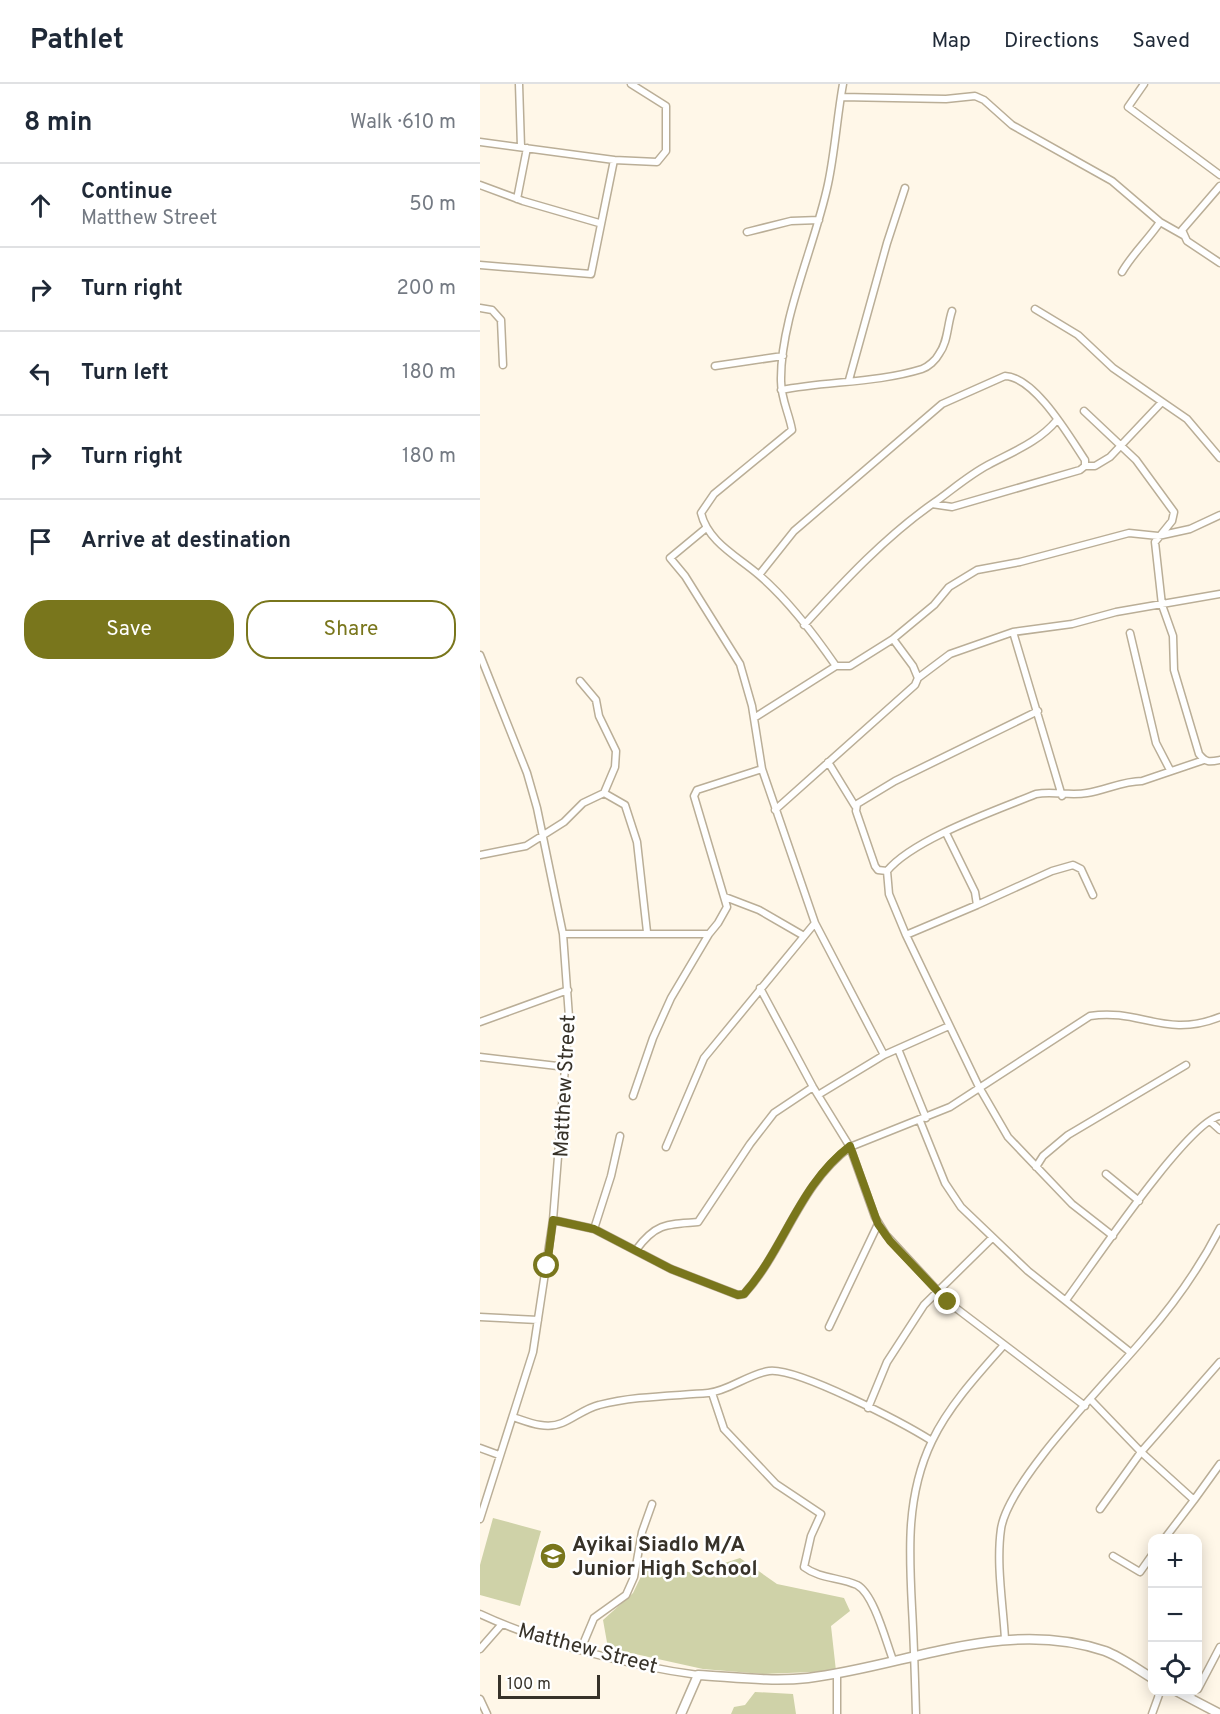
<!DOCTYPE html>
<html lang="en">
<head>
<meta charset="utf-8">
<style>
	:root { --surface:#fff; --page:#f2f2f3; --text:#1f2937; --muted:#747a83; --line:#e0e1e3; --accent:#79761c }
	body { margin:0; font-family:Overpass,sans-serif; background:var(--page); color:var(--text) }
	.controls { position:absolute; right:18px; bottom:18px; display:grid; overflow:hidden; border-radius:12px; box-shadow:0 3px 15px #0003 }
	.controls button { width:54px; height:54px; display:grid; place-items:center; padding:0; border:0; border-bottom:2px solid var(--line); background:var(--surface); color:var(--text); font:30px sans-serif }
	.scale { position:absolute; left:18px; bottom:15px; width:102px; box-sizing:border-box; padding-left:6px; border:3px solid #373229; border-top:0; font-size:16px; line-height:21px; white-space:nowrap; color:#373229; -webkit-text-stroke:4px #fff; paint-order:stroke }
	.stop { position:absolute; width:18px; height:18px; margin:-14px; border:4px solid #79761c; border-radius:50%; background:#fff }
	.stop.end { background:#79761c; border-color:#fff; box-shadow:0 2px 6px #0008 }
	.list { margin:0; padding:0; list-style:none }
	h2 { display:flex; justify-content:space-between; align-items:center; height:78px; margin:0; padding:0 24px; font-size:26px }
	h2 small { font-size:20px; font-weight:400; color:var(--muted) }
	.list li { display:grid; grid-template-columns:39px 1fr auto; gap:18px; align-items:center; box-sizing:border-box; height:84px; padding:0 24px; border-top:2px solid var(--line) }
	.list b { display:block; font-size:22px; white-space:nowrap }
	.list p { margin:0; font-size:20px; white-space:nowrap; color:var(--muted) }
	.list em { font-size:20px; font-style:normal; color:var(--muted) }
	.actions { display:flex; gap:12px; padding:18px 24px }
	.actions a { flex:1; padding:14px 0; border:2px solid var(--accent); border-radius:24px; text-align:center; font-size:21px; color:var(--accent) }
	.actions .main { background:var(--accent); color:#fff }
	.icon { flex:none; width:33px; height:33px; fill:none; stroke:currentColor; stroke-width:2; stroke-linecap:round; stroke-linejoin:round }
	.map { position:relative; flex:none; width:740px; height:1630px; overflow:hidden }
	header { display:flex; align-items:center; gap:36px; box-sizing:border-box; height:84px; padding:0 30px; background:var(--surface); border-bottom:2px solid var(--line) }
	header strong { font-size:28px }
	nav { display:flex; gap:33px; margin-inline-start:auto; font-size:21px }
	main { display:flex }
	aside { flex:1; background:var(--surface) }
	.map>svg:first-child { display:block }
</style>
</head>
<body>
<header>
<strong>Pathlet</strong>
<nav><a>Map</a><a>Directions</a><a>Saved</a></nav>
</header>
<main>
<aside>
<h2>8 min<small>Walk · 610 m</small></h2>
<ul class="list">
<li><svg class="icon" aria-label="ahead" viewBox="0 0 24 24"><path d="M12 20V5M6 11l6-6 6 6"/></svg><div><b>Continue</b><p>Matthew Street</p></div><em>50 m</em></li>
<li><svg class="icon" aria-label="right" viewBox="0 0 24 24"><path d="M7 20v-9h11M14 6l5 5-5 5"/></svg><div><b>Turn right</b></div><em>200 m</em></li>
<li><svg class="icon" aria-label="left" viewBox="0 0 24 24"><path d="M17 20v-9H6M10 6l-5 5 5 5"/></svg><div><b>Turn left</b></div><em>180 m</em></li>
<li><svg class="icon" aria-label="right" viewBox="0 0 24 24"><path d="M7 20v-9h11M14 6l5 5-5 5"/></svg><div><b>Turn right</b></div><em>180 m</em></li>
<li><svg class="icon" aria-label="arrive" viewBox="0 0 24 24"><path d="M6 21V4h12l-3 4 3 4H6"/></svg><div><b>Arrive at destination</b></div></li>
</ul>
<div class="actions"><a class="main">Save</a><a>Share</a></div>
</aside>
<div class="map">
<svg width="740" height="1630" viewBox="0 0 740 1630">
	<rect width="100%" height="100%" fill="#fff7e8"/>
	<path fill="#cfd2a8" d="M13 1434 61 1447 40 1522 0 1511V1481Z
		M260 1474 297 1500 364 1514 370 1527 351 1542 356 1587 283 1590 223 1585 128 1564 123 1536 153 1509 167 1480 214 1489Z
		M275 1608 313 1610 316 1630H251L254 1623 265 1621Z"/>
	<g fill="none" stroke-linecap="round" stroke-linejoin="round">
		<defs>
			<path id="minor" d="M39 0 41 63
				M664 0 648 23 740 91
				M361 13 466 15 495 12 504 16 532 41 632 97 680 138 703 151
				M0 58 134 76 177 78 186 67V22L151 0
				M0 101 43 117 119 139
				M740 102 702 146 707 157 740 179
				M37 115 47 64
				M267 148 311 137 339 136
				M0 181 111 190 134 76
				M642 188C653 169 668 156 680 138
				M0 224 12 226 21 236 23 281
				M555 225 598 251 633 284 707 335 740 374
				M235 282 303 272
				M369 296 407 159 425 104
				M301 306C347 297 397 299 442 285 448 283 456 276 459 270 468 258 467 242 472 227
				M604 327 656 376 694 428 692 437 675 458 682 521 693 552 694 586 719 670C726 679 730 678 740 676
				M605 382H615L630 373 682 318
				M279 491 314 447 462 320 525 292C555 293 589 352 605 376V382L600 386 472 423 452 420
				M324 541C364 497 406 452 455 418 472 406 489 391 508 381 532 368 559 358 577 336
				M533 548 582 712
				M650 549 676 659 690 686
				M0 571 47 689 57 724 83 850 89 933 73 1136 53 1268 0 1435
				M356 582C336 553 306 514 279 491 257 472 228 458 221 429L234 410 312 346C309 329 301 315 301 297 300 235 335 162 348 100 355 67 357 33 363 0
				M438 594 470 570 533 548 592 540 636 528 740 510
				M274 634 356 582H370L413 555 454 521 469 503 497 486 540 478 649 449 678 452 710 445 740 431
				M348 678 375 722
				M124 709 145 721 157 758 167 848
				M295 726 435 601 438 594 433 582 413 555
				M0 771 46 762 84 738 103 719 124 709 135 683 136 667 119 632 116 616 100 597
				M407 787 398 786 395 782 376 727 377 720 415 697 558 627
				M245 813 279 826 324 852
				M497 821 572 787 593 781 601 785 613 811
				M335 839 404 971
				M83 850H229L238 839 247 823 214 712 217 706 282 685
				M426 851 497 821 495 808 466 749
				M280 904 333 1003 370 1063 395 1133 406 1151 468 1218 605 1322
				M0 938 88 906
				M418 965 446 1034
				M0 973 86 983
				M338 1011 404 971 469 942
				M153 1012 173 954 191 914 229 850
				M440 1037 465 1099 481 1123 548 1187 650 1268
				M730 1037 740 1046
				M186 1063 224 974 335 839 282 685 272 622 260 580 205 492 190 474 225 445
				M556 1083 563 1072 588 1051 706 981
				M626 1090 659 1117
				M73 1136 114 1145 191 1185 258 1211 264 1210C305 1165 318 1102 370 1063L470 1023 610 932C660 924 685 955 740 933
				M114 1145 131 1092 140 1052
				M633 1152 592 1120 528 1053 499 1003 426 851 409 810 407 787C433 755 517 726 556 710 573 707 590 712 607 709 626 706 643 697 662 697L724 676
				M156 1166C175 1140 186 1140 218 1138L270 1060 294 1029 333 1003
				M586 1216C610 1184 708 1037 740 1032
				M0 1233 58 1236
				M349 1243 398 1140
				M232 1309 244 1345 296 1400 341 1430 331 1452 324 1483C340 1495 359 1493 377 1501 394 1510 406 1558 413 1576
				M610 1315 661 1368 714 1416 685 1454
				M388 1324 407 1278 444 1221 512 1154
				M33 1333C48 1338 66 1346 82 1339 94 1334 106 1324 119 1321 154 1312 192 1312 228 1309 249 1307 268 1290 289 1287 317 1283 425 1340 452 1357
				M0 1364 19 1371
				M714 1416 740 1380
				M620 1425 661 1368 740 1278
				M633 1472 660 1488 672 1471
				M0 1530C62 1559 150 1582 218 1591
				M525 1555C523 1520 516 1480 521 1445 528 1396 631 1294 665 1253 694 1220 720 1183 740 1144
				M0 1565 22 1540
				M101 1565 114 1534 146 1511 154 1493 162 1448 172 1420
				M718 1605 740 1563
				M0 1615 7 1630
				M357 1630V1589
				M436 1630C435 1595 434 1559 432 1524 429 1467 426 1411 452 1357 468 1323 498 1290 523 1262
				M672 1630 680 1608"/>
			<path id="secondary" d="M698 1608 740 1630
				M201 1630 218 1591C254 1593 291 1598 328 1594 428 1582 524 1533 625 1567 641 1573 657 1585 672 1594"/>
		</defs>
		<use href="#minor" stroke="#baae97" stroke-width="9"/>
		<use href="#secondary" stroke="#baae97" stroke-width="11"/>
		<use href="#minor" stroke="#fff" stroke-width="6"/>
		<use href="#secondary" stroke="#fff" stroke-width="8"/>
	</g>
	<g fill="none" stroke-linecap="round" stroke-linejoin="round">
		<path stroke="#79761c" stroke-width="8" d="M67 1182 73 1136 114 1145 191 1185 258 1211 264 1210C305 1164 318 1102 370 1062L398 1140 410 1157 468 1218"/>
	</g>
	<defs>
		<symbol id="school-disc" viewBox="-11 -11 22 22"><circle r="9.5" fill="#79761c" stroke="#fff"/><path d="M0-5L7-2L0 1L-7-2ZM-4 1L0 2.5L4 1V4Q0 6-4 4Z" fill="#fff"/></symbol>
	</defs>
	<g fill-rule="evenodd">
		<use href="#school-disc" x="58" y="1457" width="30" height="30"/>
	</g>
	<g text-anchor="middle" stroke-width="5" stroke-linejoin="round" paint-order="stroke">
		<g font-size="21" fill="#373229" stroke="#fff">
			<text transform="translate(84 1002) rotate(-87)" y="7">Matthew Street</text>
			<text transform="translate(108 1564) rotate(15)" y="7">Matthew Street</text>
		</g>
		<g font-size="21" font-weight="bold" fill="#373229" stroke="#fff" text-anchor="start">
			<text x="92" y="1467">Ayikai Siadlo M/A<tspan x="92" dy="24">Junior High School</tspan></text>
		</g>
	</g>
</svg>
<div class="controls">
<button>+</button>
<button>−</button>
<button><svg class="icon" aria-label="locate" viewBox="0 0 24 24"><circle cx="12" cy="12" r="6"/><path d="M12 2v4M12 18v4M2 12h4M18 12h4"/></svg></button>
</div>
<div class="scale">100 m</div>
<div class="stop" style="left:67px;top:1182px"></div>
<div class="stop end" style="left:468px;top:1218px"></div>
</div>
</main>
</body>
</html>
